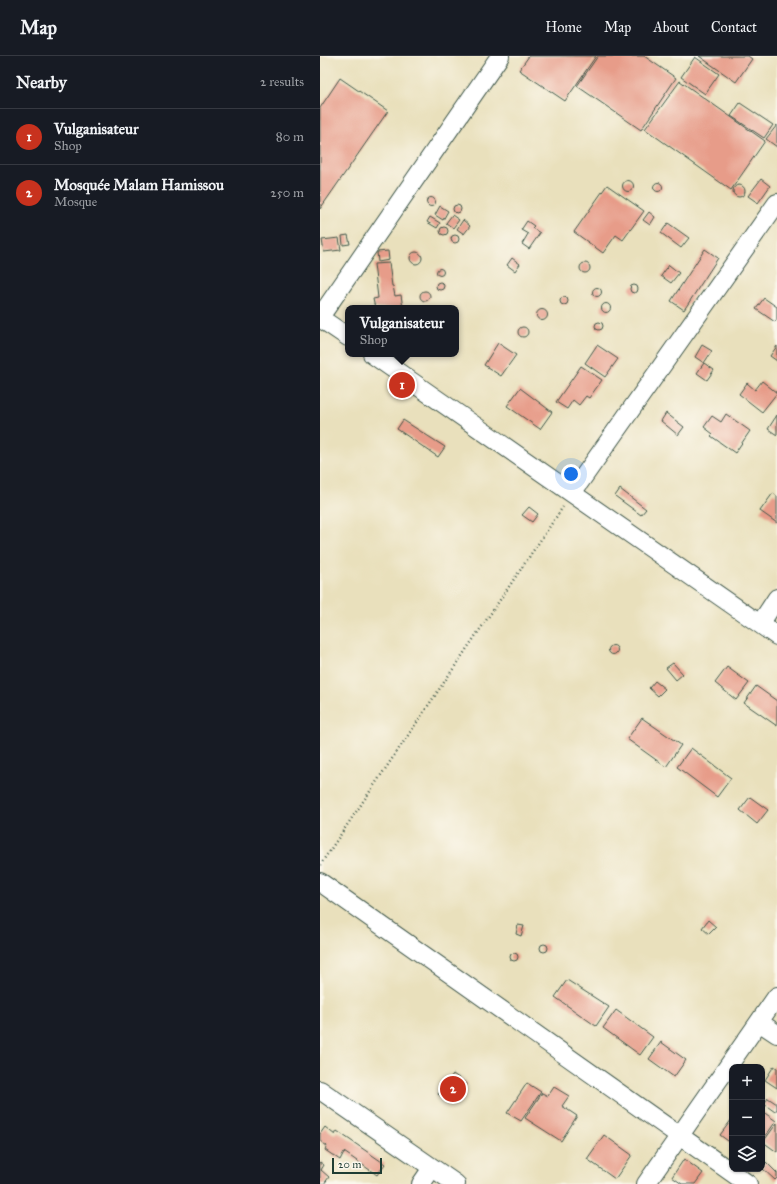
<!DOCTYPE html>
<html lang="en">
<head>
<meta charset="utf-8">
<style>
	:root { --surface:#171b24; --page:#242831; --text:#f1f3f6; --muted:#9ea1a6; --line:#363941; --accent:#c8321e }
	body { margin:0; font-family:"IM FELL Great Primer",serif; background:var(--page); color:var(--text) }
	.controls { position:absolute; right:12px; bottom:12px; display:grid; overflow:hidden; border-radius:8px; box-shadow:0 1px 3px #0004 }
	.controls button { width:36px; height:36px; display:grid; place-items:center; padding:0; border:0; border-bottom:1px solid var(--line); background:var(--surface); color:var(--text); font:20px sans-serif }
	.scale { position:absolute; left:12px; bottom:10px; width:50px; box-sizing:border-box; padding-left:4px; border:2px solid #1f3d34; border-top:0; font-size:11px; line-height:14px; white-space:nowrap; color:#1f3d34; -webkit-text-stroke:3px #fbf7ec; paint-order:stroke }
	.you { position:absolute; left:251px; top:418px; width:14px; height:14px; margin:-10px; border:3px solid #fff; border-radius:50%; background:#1a73e8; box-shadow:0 0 0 6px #1a73e833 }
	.badge { display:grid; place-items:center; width:26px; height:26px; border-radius:50%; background:var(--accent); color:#fff; font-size:13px; font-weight:700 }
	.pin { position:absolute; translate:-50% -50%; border:2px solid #fff; box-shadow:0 1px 4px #0006 }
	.popup { position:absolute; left:25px; top:249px; width:114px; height:52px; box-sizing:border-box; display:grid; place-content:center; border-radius:8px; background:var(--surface); filter:drop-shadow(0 1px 3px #0005); font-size:13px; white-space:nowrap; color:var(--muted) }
	.popup b { font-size:15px; color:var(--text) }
	.popup::after { content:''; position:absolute; left:50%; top:100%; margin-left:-8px; border:8px solid transparent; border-top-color:var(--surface) }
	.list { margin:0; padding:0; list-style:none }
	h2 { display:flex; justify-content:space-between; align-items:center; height:52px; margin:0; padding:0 16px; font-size:17px }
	h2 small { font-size:13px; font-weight:400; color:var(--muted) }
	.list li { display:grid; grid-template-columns:26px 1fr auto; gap:12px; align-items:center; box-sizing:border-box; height:56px; padding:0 16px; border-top:1px solid var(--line) }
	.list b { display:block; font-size:15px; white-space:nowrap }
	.list p { margin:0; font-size:13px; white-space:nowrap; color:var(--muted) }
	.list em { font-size:13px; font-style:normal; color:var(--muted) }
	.icon { flex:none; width:22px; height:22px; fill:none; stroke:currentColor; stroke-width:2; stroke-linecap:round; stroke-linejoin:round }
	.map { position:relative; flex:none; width:457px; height:1128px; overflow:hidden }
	header { display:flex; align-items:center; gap:24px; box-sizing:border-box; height:56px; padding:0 20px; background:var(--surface); border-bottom:1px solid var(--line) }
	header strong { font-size:19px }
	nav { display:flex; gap:22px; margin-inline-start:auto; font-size:14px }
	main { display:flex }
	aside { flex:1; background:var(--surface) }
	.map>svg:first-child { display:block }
</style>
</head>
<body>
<header>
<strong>Map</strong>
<nav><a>Home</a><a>Map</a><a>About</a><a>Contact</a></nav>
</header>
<main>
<aside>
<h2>Nearby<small>2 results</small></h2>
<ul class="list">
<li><span class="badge">1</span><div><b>Vulganisateur</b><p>Shop</p></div><em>80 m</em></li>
<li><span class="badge">2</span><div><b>Mosquée Malam Hamissou</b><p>Mosque</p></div><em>250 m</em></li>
</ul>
</aside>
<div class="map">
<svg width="457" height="1128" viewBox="0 0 457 1128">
	<rect width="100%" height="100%" fill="#fbf7ec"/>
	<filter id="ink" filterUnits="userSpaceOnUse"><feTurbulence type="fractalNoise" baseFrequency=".025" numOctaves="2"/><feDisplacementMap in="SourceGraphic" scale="8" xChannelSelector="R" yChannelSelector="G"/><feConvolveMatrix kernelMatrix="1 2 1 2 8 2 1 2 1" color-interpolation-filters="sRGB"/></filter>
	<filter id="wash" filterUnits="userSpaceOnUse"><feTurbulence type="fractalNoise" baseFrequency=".012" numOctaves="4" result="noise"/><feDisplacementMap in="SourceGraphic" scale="16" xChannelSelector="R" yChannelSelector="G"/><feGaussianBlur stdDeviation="0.9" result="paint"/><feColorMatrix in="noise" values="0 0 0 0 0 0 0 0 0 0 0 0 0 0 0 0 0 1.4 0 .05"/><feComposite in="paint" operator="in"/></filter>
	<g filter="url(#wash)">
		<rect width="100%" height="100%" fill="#e9e0bc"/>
		<g id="blocks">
			<path fill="#e79c89" d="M209 0H276L245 45 199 14Z
				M278 0H324L356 22 321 74 257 30Z
				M379 0H428L432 3 416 26Z
				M375 1 399 18 385 38 361 21Z
				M20 22 68 55 0 153V52Z
				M360 25 445 85 411 134 325 73Z
				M420 47 453 69 444 82 411 60Z
				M457 69V91L446 83Z
				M441 123 450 130 438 147 428 140Z
				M302.5 130a5.5 5.5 0 1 1 11 0a5.5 5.5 0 1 1-11 0Z
				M333.5 131a4.5 4.5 0 1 1 9 0a4.5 4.5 0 1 1-9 0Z
				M413 135a6 6 0 1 1 12 0a6 6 0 1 1-12 0Z
				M287 129 324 155 303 184 296 179 283 197 254 176Z
				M106.5 146a4.5 4.5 0 1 1 9 0a4.5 4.5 0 1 1-9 0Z
				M133 153a4 4 0 1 1 8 0a4 4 0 1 1-8 0Z
				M120 150 128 155 123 164 115 159Z
				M329 156 335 161 330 169 323 164Z
				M132 159 139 164 133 172 126 167Z
				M110 161 120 167 117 172 107 166Z
				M143 164 150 170 144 178 137 173Z
				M207 165 214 170 212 172 220 177 209 193 202 188 208 178 201 174Z
				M348 167 369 182 361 192 341 177Z
				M120 175a4 4 0 1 1 8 0a4 4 0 1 1-8 0Z
				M28 179 30 188 23 189 22 180Z
				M131 183a4 4 0 1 1 8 0a4 4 0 1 1-8 0Z
				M19 182 21 194 4 196 2 184Z
				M385 193 398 202 364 254 351 245Z
				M68 195 69 204 58 206 57 196Z
				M90 202a6 6 0 1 1 12 0a6 6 0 1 1-12 0Z
				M192 202 200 208 195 215 187 209Z
				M69 207 72 230H73L75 240 81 239 83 252H55L53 243 58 242 54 208Z
				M260 212a5 5 0 1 1 10 0a5 5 0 1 1-10 0Z
				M349 209 359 217 351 227 341 220Z
				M116.5 216a3.5 3.5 0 1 1 7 0a3.5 3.5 0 1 1-7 0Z
				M116 230a4 4 0 1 1 8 0a4 4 0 1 1-8 0Z
				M310 233a4 4 0 1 1 8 0a4 4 0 1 1-8 0Z
				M272.5 236a4.5 4.5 0 1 1 9 0a4.5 4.5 0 1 1-9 0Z
				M100 240a5 5 0 1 1 10 0a5 5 0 1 1-10 0Z
				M240 245a4 4 0 1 1 8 0a4 4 0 1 1-8 0Z
				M444 242 457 251V263L455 266 436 253Z
				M281.5 252a4.5 4.5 0 1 1 9 0a4.5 4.5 0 1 1-9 0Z
				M216.5 259a5.5 5.5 0 1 1 11 0a5.5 5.5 0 1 1-11 0Z
				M275 270a4 4 0 1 1 8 0a4 4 0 1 1-8 0Z
				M198 276a5 5 0 1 1 10 0a5 5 0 1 1-10 0Z
				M178 287 196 299 181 320 164 309Z
				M277 289 298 303 285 321 265 307Z
				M382 289 392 295 384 307 375 301Z
				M457 290V305L450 300Z
				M384 307 394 314 387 324 377 317Z
				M261 310 282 324 269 342 266 340 259 349 253 344 247 353 236 346Z
				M442 325 457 337 442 356 419 338 427 327 435 334Z
				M200 332 232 356 220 373 187 350Z
				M346 357 364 371 358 379 341 365Z
				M406 358 430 375 415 397 391 380 393 378 384 371 392 360 401 366Z
				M457 359V379L448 373Z
				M83 364 125 391 118 401 77 373Z
				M300 433 326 453 321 459 295 440Z
				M453 437 457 440V467L440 455Z
				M209 451 218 458 212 466 202 459Z
				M288.5 594a4.5 4.5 0 1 1 9 0a4.5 4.5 0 1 1-9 0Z
				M353 607 363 618 356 624 346 612Z
				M407 611 429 627 416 644 395 627Z
				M335 625 345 633 338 640 329 632Z
				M436 630 457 645V670L424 647Z
				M322 662 361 689 346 711 307 683Z
				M371 692 411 722 397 741 357 711Z
				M430 741 448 754 437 768 420 754Z
				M388 864 396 871 389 878 382 872Z
				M198 869 204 870 201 880 196 878Z
				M220 892a4 4 0 1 1 8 0a4 4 0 1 1-8 0Z
				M190 901a4 4 0 1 1 8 0a4 4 0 1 1-8 0Z
				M247 924 289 951 276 970 235 941Z
				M296 954 333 981 320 999 283 972Z
				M341 986 366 1004 354 1021 329 1003Z
				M454 1010 457 1012V1032L445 1024Z
				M133 1018 147 1028 132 1048 118 1038Z
				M207 1027 221 1036 201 1065 187 1057Z
				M234 1031 249 1040 242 1050 257 1060 241 1085 205 1062 222 1037 228 1040Z
				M448 1042 457 1048V1053L455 1056 444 1048Z
				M442 1055 456 1065 442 1085Z
				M412 1063V1088L400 1079Z
				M457 1067V1096L443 1086Z
				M5 1071 15 1079 17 1075 65 1108 57 1119 24 1096 20 1104 5 1094 7 1090 0 1085V1078Z
				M284 1079 312 1099 295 1123 267 1103Z
				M364 1103 383 1117 375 1128H362L352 1121Z
				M0 1106 4 1109 1 1114 9 1121 4 1128H0Z
				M446 1106 457 1117V1122L455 1124 442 1112Z"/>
		</g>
	</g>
	<g filter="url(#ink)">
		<use href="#blocks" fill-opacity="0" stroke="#3d5548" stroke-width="1"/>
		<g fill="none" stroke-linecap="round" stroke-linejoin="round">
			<defs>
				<path id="minor" d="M0 261 180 0
					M0 262 28 281
					M52 298 457 580
					M252 437 457 147
					M440 568 457 542
					M0 826 428 1128
					M439 966 457 978
					M0 1034 136 1128
					M101 1128 112 1112
					M326 1128 457 940"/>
			</defs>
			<use href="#minor" stroke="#3d5548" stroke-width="20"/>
			<path stroke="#3d5548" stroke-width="2.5" stroke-dasharray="1 3" stroke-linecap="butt" d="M0 809 243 451"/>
			<use href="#minor" stroke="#fff" stroke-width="18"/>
		</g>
	</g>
</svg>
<div class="controls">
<button>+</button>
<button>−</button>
<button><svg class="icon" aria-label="layers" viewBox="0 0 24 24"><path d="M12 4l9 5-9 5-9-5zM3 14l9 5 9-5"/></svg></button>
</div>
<div class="scale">20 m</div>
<div class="you"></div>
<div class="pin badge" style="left:82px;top:329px">1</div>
<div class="popup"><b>Vulganisateur</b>Shop</div>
<div class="pin badge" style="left:133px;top:1033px">2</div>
</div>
</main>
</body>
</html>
